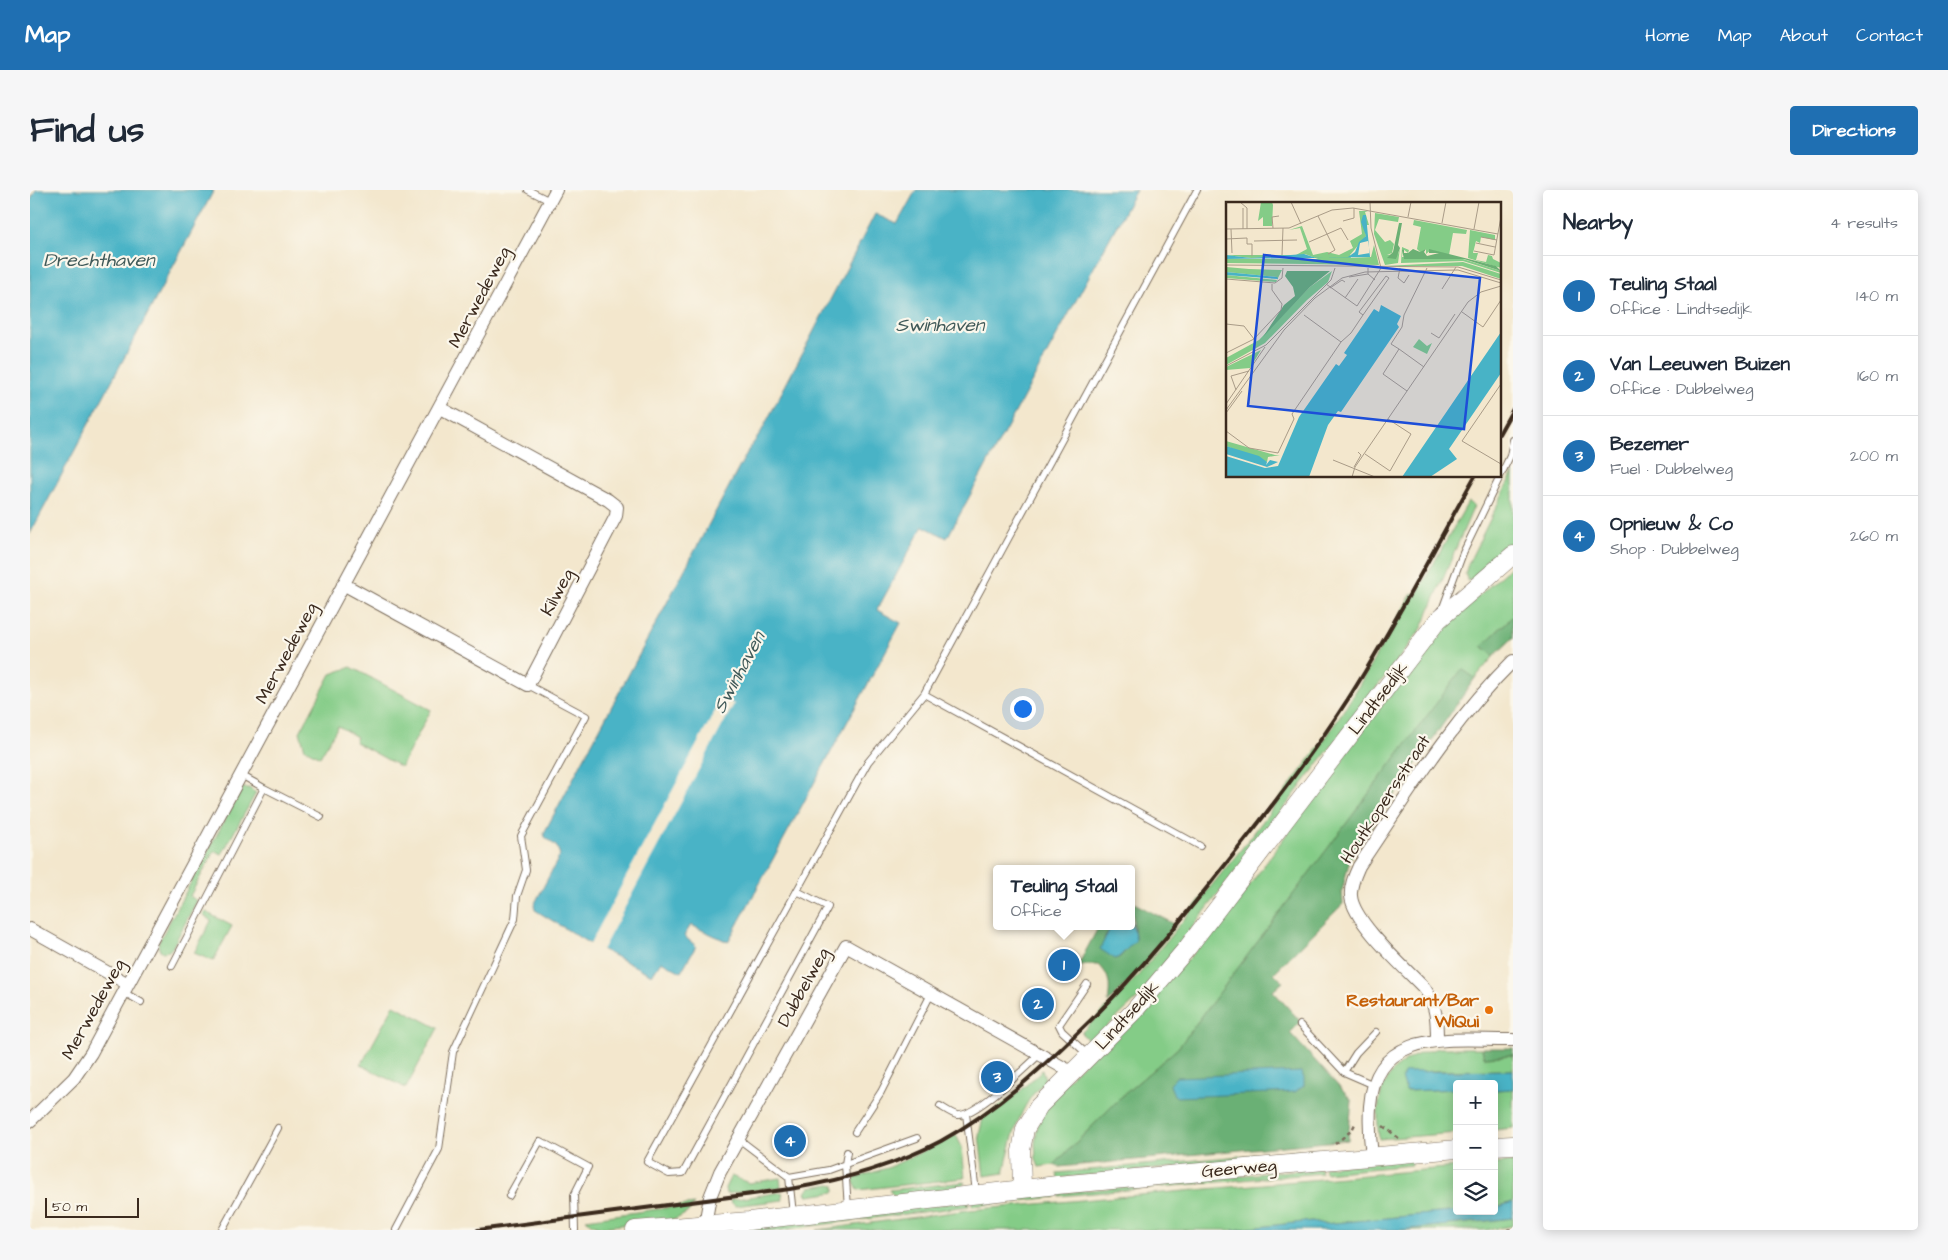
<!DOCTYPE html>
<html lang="en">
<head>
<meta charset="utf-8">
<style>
	:root { --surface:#fff; --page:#f6f6f7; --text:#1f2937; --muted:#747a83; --line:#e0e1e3; --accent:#1f6fb2 }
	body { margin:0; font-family:"Architects Daughter",sans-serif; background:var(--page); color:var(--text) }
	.controls { position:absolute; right:15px; bottom:15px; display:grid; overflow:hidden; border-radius:5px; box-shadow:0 2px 12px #0003 }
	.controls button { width:45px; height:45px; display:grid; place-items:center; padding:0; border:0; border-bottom:1px solid var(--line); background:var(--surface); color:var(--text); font:25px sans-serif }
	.scale { position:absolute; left:15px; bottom:12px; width:94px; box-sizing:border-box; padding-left:5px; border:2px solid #3b2a1e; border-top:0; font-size:14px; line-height:18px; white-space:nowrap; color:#3b2a1e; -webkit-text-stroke:4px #fbf7ec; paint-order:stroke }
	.you { position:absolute; left:992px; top:518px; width:18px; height:18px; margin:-12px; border:4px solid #fff; border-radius:50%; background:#1a73e8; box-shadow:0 0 0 8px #1a73e833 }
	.badge { display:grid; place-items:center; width:32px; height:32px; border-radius:50%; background:var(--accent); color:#fff; font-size:16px; font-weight:700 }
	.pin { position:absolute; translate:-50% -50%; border:2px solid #fff; box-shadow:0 1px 5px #0006 }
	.popup { position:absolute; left:963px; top:675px; width:142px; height:65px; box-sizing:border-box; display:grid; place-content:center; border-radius:5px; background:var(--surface); filter:drop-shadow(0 1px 4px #0005); font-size:16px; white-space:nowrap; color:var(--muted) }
	.popup b { font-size:19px; color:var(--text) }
	.popup::after { content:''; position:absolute; left:50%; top:100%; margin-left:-10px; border:10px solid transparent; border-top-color:var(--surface) }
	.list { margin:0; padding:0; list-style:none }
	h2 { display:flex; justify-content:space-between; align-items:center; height:65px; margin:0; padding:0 20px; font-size:21px }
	h2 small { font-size:16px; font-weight:400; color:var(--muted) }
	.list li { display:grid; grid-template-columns:32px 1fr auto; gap:15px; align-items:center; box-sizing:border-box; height:80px; padding:0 20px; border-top:1px solid var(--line) }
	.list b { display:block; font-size:19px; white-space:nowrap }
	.list p { margin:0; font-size:16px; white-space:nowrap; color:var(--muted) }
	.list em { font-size:16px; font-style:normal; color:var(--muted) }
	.icon { flex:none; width:28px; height:28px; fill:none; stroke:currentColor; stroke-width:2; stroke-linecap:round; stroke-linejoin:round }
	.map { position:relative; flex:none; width:1483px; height:1040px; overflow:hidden; border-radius:5px }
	header { display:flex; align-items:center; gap:30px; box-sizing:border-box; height:70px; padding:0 25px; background:var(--accent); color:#fff }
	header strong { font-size:24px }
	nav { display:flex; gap:28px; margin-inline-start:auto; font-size:18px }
	.intro { display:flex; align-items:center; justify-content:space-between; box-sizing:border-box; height:120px; padding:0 30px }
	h1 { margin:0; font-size:35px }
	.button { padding:12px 22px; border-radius:5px; background:var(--accent); color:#fff; font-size:18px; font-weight:700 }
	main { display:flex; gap:30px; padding:0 30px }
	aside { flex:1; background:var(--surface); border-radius:5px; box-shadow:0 2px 12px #0003 }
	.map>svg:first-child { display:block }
</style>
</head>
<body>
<header>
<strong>Map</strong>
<nav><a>Home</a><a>Map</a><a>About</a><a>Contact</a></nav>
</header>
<div class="intro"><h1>Find us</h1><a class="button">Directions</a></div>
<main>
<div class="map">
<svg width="1483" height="1040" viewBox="0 0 1483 1040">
	<rect width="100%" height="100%" fill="#fbf7ec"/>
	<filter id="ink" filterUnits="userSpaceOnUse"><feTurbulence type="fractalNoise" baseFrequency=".02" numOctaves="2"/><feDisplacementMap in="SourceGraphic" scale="10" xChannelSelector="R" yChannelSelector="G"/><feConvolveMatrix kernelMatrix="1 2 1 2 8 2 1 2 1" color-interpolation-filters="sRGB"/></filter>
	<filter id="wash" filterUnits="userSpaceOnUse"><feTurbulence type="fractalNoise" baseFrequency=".0096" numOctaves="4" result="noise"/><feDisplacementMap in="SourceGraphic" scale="20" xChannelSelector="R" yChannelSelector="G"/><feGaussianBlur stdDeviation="1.12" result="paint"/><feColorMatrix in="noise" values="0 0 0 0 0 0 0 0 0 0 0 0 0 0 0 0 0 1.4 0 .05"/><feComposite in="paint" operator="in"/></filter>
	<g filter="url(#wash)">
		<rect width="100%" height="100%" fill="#f3e7cd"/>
		<path fill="#84cc87" stroke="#607b52" d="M1483 283V358L1447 387 1438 391 1435 384 1438 374Z
			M1438 312 1444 316 1392 438 1110 806 1064 849 1058 850 1051 843 1107 787 1217 652 1297 546 1324 504 1382 403 1386 405Z
			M1483 375V426L1452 456 1464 466 1445 488 1432 480 1148 858 1090 908 1024 975 1009 977 1006 969 1005 953 1008 933 1025 902 1161 766 1211 707 1328 546 1413 438Z
			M321 477 401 520 371 577 325 552 327 547 308 536 290 567 275 559 270 542 301 484Z
			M212 598H219L226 603 192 664 184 661 160 706 167 711 142 758 139 761 133 762 129 759 128 753Z
			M176 722 202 736 183 771 164 763 181 731 173 724Z
			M364 815 408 838 376 898 331 875Z
			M1410 858H1452L1454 867 1483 865V880L1400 881 1376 901 1427 899V943L1349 949C1343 898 1359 868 1410 858Z
			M1012 880 1016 891C988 914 982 950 974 983L954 986 949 945 953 928 987 904Z
			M1483 899V938L1464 940V900Z
			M926 945 932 957 935 988 828 1000 823 991 825 988 860 977Z
			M1287 959 1288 964 1028 988 1027 983Z
			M1381 969V975L1295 983 1294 977Z
			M1483 972V1012L1464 1018V974Z
			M1427 977V1021H1430L1294 1034 1282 1031 1203 1040H787L939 1020Z
			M1290 978 1291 983 1029 1006V1003Z
			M701 986 719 993 750 988 751 997 696 1004 695 998Z
			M935 992 932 997 864 1006 859 1000Z
			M801 994 805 995V1002L779 1006 776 1003 780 997Z
			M752 1002 753 1010 705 1016 699 1010Z
			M1026 1002V1007L942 1016V1011Z
			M938 1011 939 1016 750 1040H703Z
			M664 1014 657 1023 646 1029 572 1037 562 1034 556 1029Z
			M1483 1028V1036L1454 1040H1371Z"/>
		<path fill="#6bb074" stroke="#536d49" d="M1483 426V448L1464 466 1452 456Z
			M1432 479 1445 488 1320 669 1312 701 1313 714 1244 783 1253 792 1243 801 1271 832 1260 843 1322 911 1318 950 1029 977 1024 975 1090 908 1148 858Z
			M1102 712 1146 735 1112 778 1078 813C1080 796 1081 787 1069 775H1053L1046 779 1069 736H1081L1074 749 1085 769 1090 767 1105 750C1105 738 1102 726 1102 712Z
			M1452 858H1483V870L1482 865 1454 867Z"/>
		<path fill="#48b3c6" stroke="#426e72" d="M6 0H184L0 344V11Z
			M886 0H1106L917 348 893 336 847 420 871 433 698 752 661 735 654 746 666 756 651 782 631 771 622 785 557 752 505 720 504 715 530 665 527 657 515 647 514 643 719 259 730 244 845 24 867 34Z
			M1102 732 1106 750 1089 767 1085 769 1070 759 1081 736H1102Z
			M1483 880V899L1464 900V894H1427V899L1376 901 1372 888 1375 882Z
			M1271 882 1274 888V896L1265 902 1147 907 1144 905 1140 895 1146 887Z
			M1483 1012V1028L1371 1040H1203L1282 1031 1294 1034 1430 1021H1464V1018Z"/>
		<path fill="#f3e7cd" d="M692 508 704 514 571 762 559 756Z"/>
	</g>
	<g filter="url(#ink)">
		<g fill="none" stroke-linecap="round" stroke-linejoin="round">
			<defs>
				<path id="lane" d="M498 0 520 11
					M1412 420 1433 363 1480 266 1483 250
					M894 504 1170 656
					M211 585 234 598
					M767 701 798 717 653 983 639 984 617 972 838 572 894 504 1167 0
					M142 776 234 598 291 627
					M1057 794 1029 835 1032 841 1058 865
					M93 802 111 812
					M1270 835 1314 882 1344 895
					M1314 882 1326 863 1346 842
					M910 916C915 919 922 924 927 925 944 928 996 877 1010 864
					M936 924 946 1002
					M825 942 851 902 901 804
					M710 950 759 987 763 1024
					M817 962 815 974 818 1018
					M759 987 799 980 887 948
					M479 1006 510 951 558 977 544 1005 545 1040
					M192 1040 248 938
					M366 1040 409 959 423 862 485 729 487 706 496 680 491 646 556 526 498 495"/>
				<path id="street" d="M313 394 498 495 586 326 587 317 578 310 410 218
					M0 739 98 794
					M1407 851C1407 831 1407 816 1395 799 1376 779 1323 732 1321 706 1320 695 1325 685 1329 676 1377 605 1422 531 1483 471
					M0 931 44 888 61 863 526 0
					M1342 966C1340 950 1339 932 1340 916 1346 836 1425 851 1483 850
					M675 1034 680 1007 690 982 816 756 1043 883"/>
				<path id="secondary" d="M1464 956 1483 955
					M992 999 991 961 995 939 1009 916 1104 821 1158 757 1408 430 1483 365
					M605 1040 719 1031 1027 995 1427 959"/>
			</defs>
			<use href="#lane" stroke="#7b6c5b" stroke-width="8"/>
			<use href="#street" stroke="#7b6c5b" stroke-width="14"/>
			<use href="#secondary" stroke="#7b6c5b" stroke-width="19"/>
			<path stroke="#7b6c5b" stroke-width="2.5" stroke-dasharray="4 4" stroke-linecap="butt" d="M1353 936 1370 949
				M1305 954 1322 940 1326 932
				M1477 1040 1483 1039"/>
			<use href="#lane" stroke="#fff" stroke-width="6"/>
			<use href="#street" stroke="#fff" stroke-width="12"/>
			<use href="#secondary" stroke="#fff" stroke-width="18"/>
			<path stroke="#3b2a1e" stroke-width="4" d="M1469 244 1483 219
				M448 1040 760 999C813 990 864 976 911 951 969 919 1015 875 1062 829 1112 779 1155 725 1199 670 1241 618 1282 565 1318 509 1364 437 1403 360 1445 286"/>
		</g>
	</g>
	<circle fill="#e8710a" stroke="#fbf7ec" stroke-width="2" cx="1459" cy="820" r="5"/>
	<g text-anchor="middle" stroke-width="4.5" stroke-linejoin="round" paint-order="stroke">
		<g font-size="18" fill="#3b2a1e" stroke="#fbf7ec">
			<text transform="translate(449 107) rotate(-62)" y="6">Merwedeweg</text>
			<text transform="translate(527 402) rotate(-62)" y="6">Kilweg</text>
			<text transform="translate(256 463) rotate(-62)" y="6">Merwedeweg</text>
			<text transform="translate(1348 508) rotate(-53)" y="6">Lindtsedijk</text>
			<text transform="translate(1355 609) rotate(-57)" y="6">Houtkopersstraat</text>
			<text transform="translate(773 797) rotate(-61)" y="6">Dubbelweg</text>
			<text transform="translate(63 819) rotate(-61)" y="6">Merwedeweg</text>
			<text transform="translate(1097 825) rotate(-48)" y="6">Lindtsedijk</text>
			<text transform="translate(1209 978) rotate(-5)" y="6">Geerweg</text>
		</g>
		<g font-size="18" font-weight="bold" fill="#c56008" stroke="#fbf7ec" text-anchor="end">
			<text x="1449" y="816">Restaurant/Bar<tspan x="1449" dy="21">WiQui</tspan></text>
		</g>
		<g font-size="19" font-style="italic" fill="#405a59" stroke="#fbf7ec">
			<text x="69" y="76">Drechthaven</text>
			<text x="910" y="141">Swinhaven</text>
			<text transform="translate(708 482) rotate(-62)" y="7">Swinhaven</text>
		</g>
	</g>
	<g transform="translate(1196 12)">
		<rect width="275" height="275" fill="#f3e7cd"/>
		<path d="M35 0H46L47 3 46 24H37V15L32 19ZM133 9H142L139 10 143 23H139L137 13 140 34 124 53 125 56 145 55 148 43 153 63 0 61V57H92L79 52 74 54 25 56 0 53H70L81 47 74 26 63 28 76 24 87 53 101 50 113 53 127 46 124 39 136 32ZM149 11 173 15 172 20 153 17 149 28 159 40 164 38 168 42 166 51 161 53 172 52 174 46 172 61 159 63 148 32ZM188 18 241 28 240 32 227 31 223 53 205 48 200 52V47L195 51 191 47 195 25 187 23ZM244 28 269 33V38L255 35 254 41 250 39 247 51H252L250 58 260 60 262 53 266 54 267 57 275 61V66L242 56ZM176 45 183 48 182 51 177 47 176 55 237 57 275 69V71L237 59 175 61ZM237 60 275 72V77L236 64H159ZM0 65 23 67 56 68 50 80 0 76V73L51 78V75L0 70ZM106 69 102 80 81 98 39 141 0 163V156L33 138 84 85ZM193 137 201 144 206 141 201 152 187 145ZM35 148 24 166 0 168V165ZM0 239 49 253H54L42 255 41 260 0 244Z" fill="#84cc87"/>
		<path d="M173 21H176L172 43 174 46 170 57 161 56 167 50ZM178 47V51H182L187 47 194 50 200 47 198 50 201 54 213 51H203V47L215 50 270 64 275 69 238 57H178L176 48ZM61 69H104L84 85 37 135 58 103 69 94 67 85 59 74Z" fill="#6bb074"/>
		<path d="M137 13H140L144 55 0 57V53L25 56 78 52 90 56 122 55 129 50 133 40 140 34 135 20ZM142 39 144 51 132 53 134 41ZM0 70 51 75 52 77 0 73ZM155 103 175 114 171 122 173 125 115 210 112 209 102 223 83 275H0V254L39 266 52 264 73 215 110 162 113 164 121 153 118 151 148 107 153 110ZM275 130V171L223 247 231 257 204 275H176ZM0 244 33 254 41 260 40 263 44 258 52 260 41 265 0 252Z" fill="#48b3c6" fill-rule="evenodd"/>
		<path fill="none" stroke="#a99b87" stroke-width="1" d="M14 0 21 6V27M65 0 75 22M144 0 145 26 155 66M17 6V27M92 14 109 48 102 52M182 15 185 0M117 19 128 16V6M216 21 220 0M47 26 46 15 53 14M0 27 63 26 106 8 127 6 272 32M5 27 6 51M248 27 253 0M255 35 271 38M0 37 21 36V42H26V54M28 39 71 38M83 40 115 26 122 38M250 41 269 45M248 49 268 53M56 53 57 26M268 53 275 15M0 63 232 65 275 78M142 66V72L149 78M174 66 172 76 178 81 183 73M123 75 142 72M0 77 49 81 56 76 57 66M100 82 131 104 155 66M104 86 116 78 119 80M216 87 230 65M119 96 132 77M236 110 257 125 275 98M78 113 115 140M0 122 18 124 28 137M205 131 213 136 229 112M173 147 165 142 176 125 178 113 201 66M0 151 28 137 55 108 56 102 46 88V82M0 164 40 143 105 78 109 66M275 182 236 239 275 262M10 188 5 174 23 169M181 189 157 172 173 147 198 165M0 202 39 145M0 208 58 128 89 96 116 76 139 70 232 68 275 81M0 211 16 189M0 229 23 246 52 251 68 217 66 212 115 140 125 131 137 113 163 76 160 74 133 110 137 113M139 252 164 269 185 232 162 217M107 258 149 275M128 265 135 253 132 250M126 275 129 265 242 100 255 90 275 84"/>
		<path fill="#1d4ed8" fill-opacity="0.15" stroke="#1d4ed8" stroke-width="2.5" d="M38 53 254 76 238 227 22 204Z"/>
		<rect width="275" height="275" fill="none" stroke="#3b2a1e" stroke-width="2.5"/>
	</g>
</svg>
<div class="controls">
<button>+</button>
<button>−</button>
<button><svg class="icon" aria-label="layers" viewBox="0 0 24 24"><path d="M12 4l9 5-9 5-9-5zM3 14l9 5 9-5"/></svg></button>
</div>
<div class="scale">50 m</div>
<div class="you"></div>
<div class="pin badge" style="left:1034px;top:775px">1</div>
<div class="popup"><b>Teuling Staal</b>Office</div>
<div class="pin badge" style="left:1008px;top:814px">2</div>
<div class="pin badge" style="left:967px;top:887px">3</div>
<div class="pin badge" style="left:760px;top:951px">4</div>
</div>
<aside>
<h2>Nearby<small>4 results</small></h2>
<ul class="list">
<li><span class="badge">1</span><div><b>Teuling Staal</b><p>Office · Lindtsedijk</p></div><em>140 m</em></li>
<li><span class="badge">2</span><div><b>Van Leeuwen Buizen</b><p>Office · Dubbelweg</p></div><em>160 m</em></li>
<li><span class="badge">3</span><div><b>Bezemer</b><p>Fuel · Dubbelweg</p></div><em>200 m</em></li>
<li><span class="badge">4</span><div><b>Opnieuw &amp; Co</b><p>Shop · Dubbelweg</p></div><em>260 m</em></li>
</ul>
</aside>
</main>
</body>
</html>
